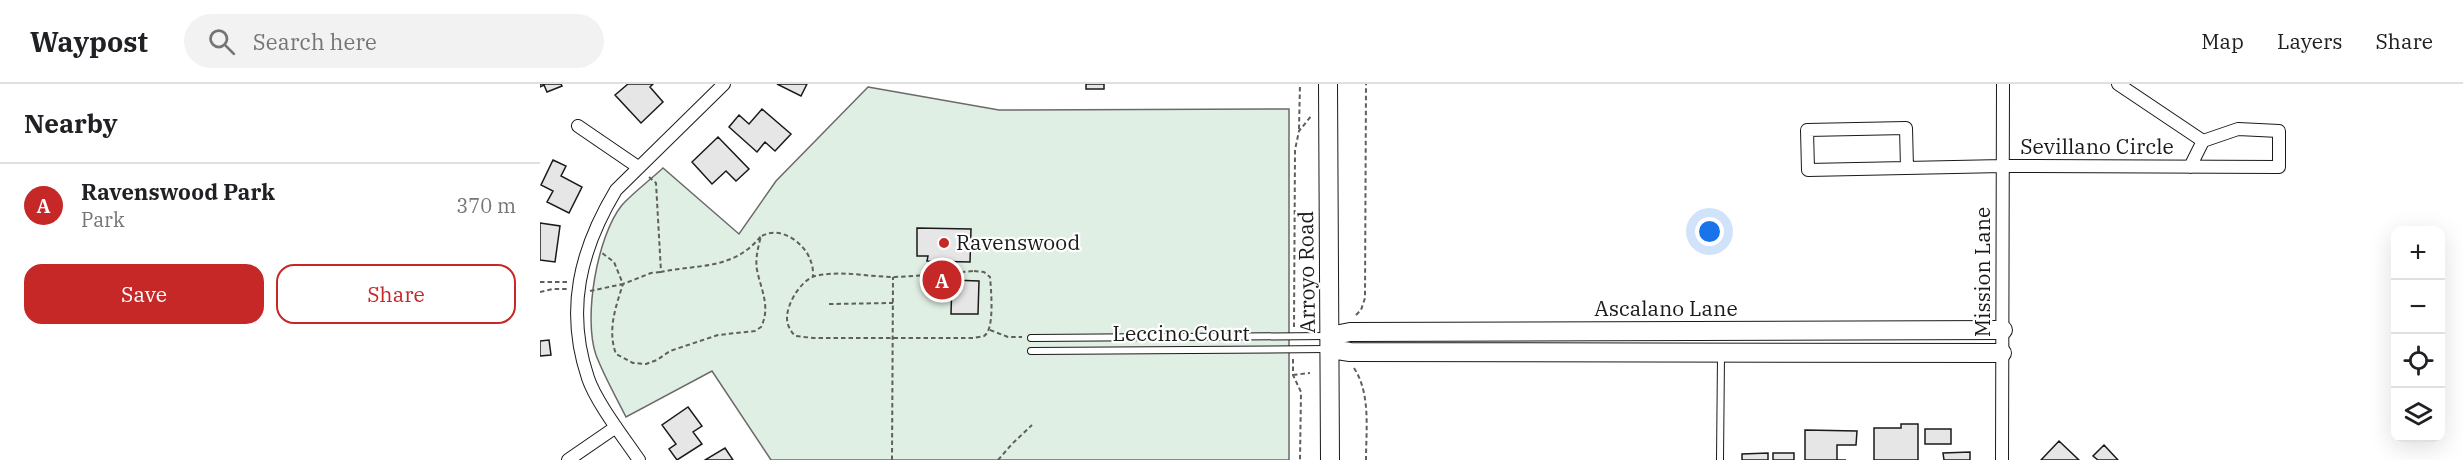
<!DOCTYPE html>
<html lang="en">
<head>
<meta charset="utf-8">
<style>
	:root { --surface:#fff; --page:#f2f2f2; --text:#202124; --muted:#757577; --line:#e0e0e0; --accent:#c62828 }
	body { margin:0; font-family:"IBM Plex Serif",serif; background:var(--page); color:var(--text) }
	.controls { position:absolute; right:18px; bottom:18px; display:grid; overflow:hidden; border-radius:12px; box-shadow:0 6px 24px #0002 }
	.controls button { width:54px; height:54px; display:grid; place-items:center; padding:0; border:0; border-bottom:2px solid var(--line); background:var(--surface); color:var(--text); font:30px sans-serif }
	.you { position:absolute; left:1170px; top:148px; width:21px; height:21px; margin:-15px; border:4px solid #fff; border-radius:50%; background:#1a73e8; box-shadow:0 0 0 9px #1a73e833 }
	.badge { display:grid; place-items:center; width:39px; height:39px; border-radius:50%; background:var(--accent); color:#fff; font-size:20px; font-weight:700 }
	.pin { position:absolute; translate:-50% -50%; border:3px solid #fff; box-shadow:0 2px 6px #0006 }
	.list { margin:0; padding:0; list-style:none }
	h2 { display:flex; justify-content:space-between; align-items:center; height:78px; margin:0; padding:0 24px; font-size:26px }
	h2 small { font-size:20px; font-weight:400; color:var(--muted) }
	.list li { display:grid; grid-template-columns:39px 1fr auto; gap:18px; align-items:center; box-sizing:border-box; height:84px; padding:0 24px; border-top:2px solid var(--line) }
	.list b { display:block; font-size:22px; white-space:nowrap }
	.list p { margin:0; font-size:20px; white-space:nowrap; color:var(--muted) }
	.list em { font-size:20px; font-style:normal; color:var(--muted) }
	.actions { display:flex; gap:12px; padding:18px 24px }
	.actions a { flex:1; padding:14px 0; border:2px solid var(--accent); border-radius:18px; text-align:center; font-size:21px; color:var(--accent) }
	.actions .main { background:var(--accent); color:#fff }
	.icon { flex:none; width:33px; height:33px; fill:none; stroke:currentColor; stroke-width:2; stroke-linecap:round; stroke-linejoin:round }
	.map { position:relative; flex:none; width:1923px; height:376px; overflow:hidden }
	header { display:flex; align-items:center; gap:36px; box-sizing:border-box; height:84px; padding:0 30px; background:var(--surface); border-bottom:2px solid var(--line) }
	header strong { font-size:28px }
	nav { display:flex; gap:33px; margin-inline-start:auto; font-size:21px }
	.search { width:420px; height:54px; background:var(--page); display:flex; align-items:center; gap:15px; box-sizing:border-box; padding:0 21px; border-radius:33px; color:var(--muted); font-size:22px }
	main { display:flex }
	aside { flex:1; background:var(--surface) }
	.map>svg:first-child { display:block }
</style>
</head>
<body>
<header>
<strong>Waypost</strong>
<div class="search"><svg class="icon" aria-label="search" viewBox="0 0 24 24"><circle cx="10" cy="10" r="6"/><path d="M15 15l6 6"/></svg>Search here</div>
<nav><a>Map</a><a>Layers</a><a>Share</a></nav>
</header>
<main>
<aside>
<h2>Nearby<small></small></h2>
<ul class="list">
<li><span class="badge">A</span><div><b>Ravenswood Park</b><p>Park</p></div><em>370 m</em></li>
</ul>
<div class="actions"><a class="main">Save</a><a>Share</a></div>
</aside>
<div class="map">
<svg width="1923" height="376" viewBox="0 0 1923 376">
	<rect width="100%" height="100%" fill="#fff"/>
	<path fill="#e0efe3" stroke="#6a6a6a" stroke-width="1.5" d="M328 3 459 26 749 25V376H231L172 287 86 333C76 313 64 292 56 271 43 234 57 152 82 121 94 108 110 96 123 84L199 150 236 97Z"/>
	<path fill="#e6e6e6" stroke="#1a1a1a" stroke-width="1.5" d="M0 0H21L22 2 7 8 4 1 0 3Z
		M88 0H113L110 3 123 18 101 39 75 11Z
		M237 0H267L261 12Z
		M546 0H564V5H546Z
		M222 25 251 50 235 67 225 58 217 68 189 43 199 31 209 40Z
		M178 53 209 85 196 97 186 87 172 100 152 78Z
		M13 76 26 82 21 92 42 103 29 129 7 118 13 107 1 101Z
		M0 139 20 142 15 178 0 176Z
		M377 144 431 145 430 178 387 177 388 172H377Z
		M412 196 439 197 438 230H411Z
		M9 256 11 271 0 272V257Z
		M148 323 162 342 153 348 162 360 137 376 129 365 136 360 122 341Z
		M1361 340H1378V376H1334V344H1361Z
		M1385 345H1411V360H1385Z
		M1265 346 1317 347 1316 361H1297V376H1306H1265Z
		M1519 357 1539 376H1501Z
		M1564 361 1578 376H1558L1553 372Z
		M185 364 193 376H165Z
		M1430 368V376H1404L1403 369Z
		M1228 369V376H1202V370Z
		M1233 369H1254V376H1233Z"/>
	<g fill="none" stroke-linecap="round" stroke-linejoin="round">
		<defs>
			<path id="lane" d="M491 254 786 252
				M491 267 788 265
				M1180 376 1181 272"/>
			<path id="street" d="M38 42 98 83
				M1650 83 1663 57
				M1367 84 1366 44 1267 46 1268 86 1463 82 1739 83V47L1698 45 1663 57 1578 0
				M28 376 76 343
				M99 376C84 354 56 318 48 294 25 226 40 166 76 106L184 0
				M1462 376 1463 0"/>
			<path id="secondary" d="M788 0 790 376
				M790 252 810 248 1463 246
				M791 265 810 268 1462 269"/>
		</defs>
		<use href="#lane" stroke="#1a1a1a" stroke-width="8"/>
		<use href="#street" stroke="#1a1a1a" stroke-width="14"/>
		<use href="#secondary" stroke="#1a1a1a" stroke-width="20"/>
		<path stroke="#5f5f5f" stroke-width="2" stroke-dasharray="4.5 3" stroke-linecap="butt" d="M759 45 760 0
			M109 93 116 99 121 188C159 180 194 186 221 152 218 164 215 175 217 186 221 206 231 223 221 243L215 247 178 251 130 267 117 276 106 280 93 279 76 270C67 246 76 222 83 200L111 189 121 188
			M222 152C241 141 266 160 271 178 273 182 273 188 273 193
			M434 187 444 188 450 193C451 205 455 246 444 252 441 253 437 253 434 254H274L255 252C247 243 245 235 249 223 253 211 263 196 275 192 301 186 329 193 355 193 381 192 407 189 434 187Z
			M0 198H27
			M50 207 83 200 74 178 62 169
			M0 208 13 205H27
			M289 220 353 219
			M816 231 821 226 825 214 826 0
			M754 243 755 66 759 47 772 31
			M450 246 468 253H482
			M753 275V291L761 308 760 376
			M814 284C831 310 826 346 826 376
			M753 291 770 289
			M352 376 353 193
			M458 376 472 360 492 341"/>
		<use href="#lane" stroke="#fff" stroke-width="6"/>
		<use href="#street" stroke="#fff" stroke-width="12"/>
		<use href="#secondary" stroke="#fff" stroke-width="18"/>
	</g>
	<circle fill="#c62828" stroke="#fff" stroke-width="2" cx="404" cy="159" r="6"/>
	<g text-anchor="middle" stroke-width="4.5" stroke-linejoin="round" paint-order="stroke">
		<g font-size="21" fill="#1a1a1a" stroke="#fff">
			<text x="1557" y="70">Sevillano Circle</text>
			<text transform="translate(767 188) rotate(-91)" y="7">Arroyo Road</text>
			<text transform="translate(1443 188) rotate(-90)" y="7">Mission Lane</text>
			<text x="1126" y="232">Ascalano Lane</text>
			<text x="641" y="257">Leccino Court</text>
		</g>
		<g font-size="21" fill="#1a1a1a" stroke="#fff" text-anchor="start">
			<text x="416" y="166">Ravenswood</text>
		</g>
	</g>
</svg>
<div class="controls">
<button>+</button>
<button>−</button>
<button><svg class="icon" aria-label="locate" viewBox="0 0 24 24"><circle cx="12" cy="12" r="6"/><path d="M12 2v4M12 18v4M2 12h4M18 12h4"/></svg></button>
<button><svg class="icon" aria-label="layers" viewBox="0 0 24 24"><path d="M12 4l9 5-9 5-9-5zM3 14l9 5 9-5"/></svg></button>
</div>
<div class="you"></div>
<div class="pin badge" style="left:402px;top:196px">A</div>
</div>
</main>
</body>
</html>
